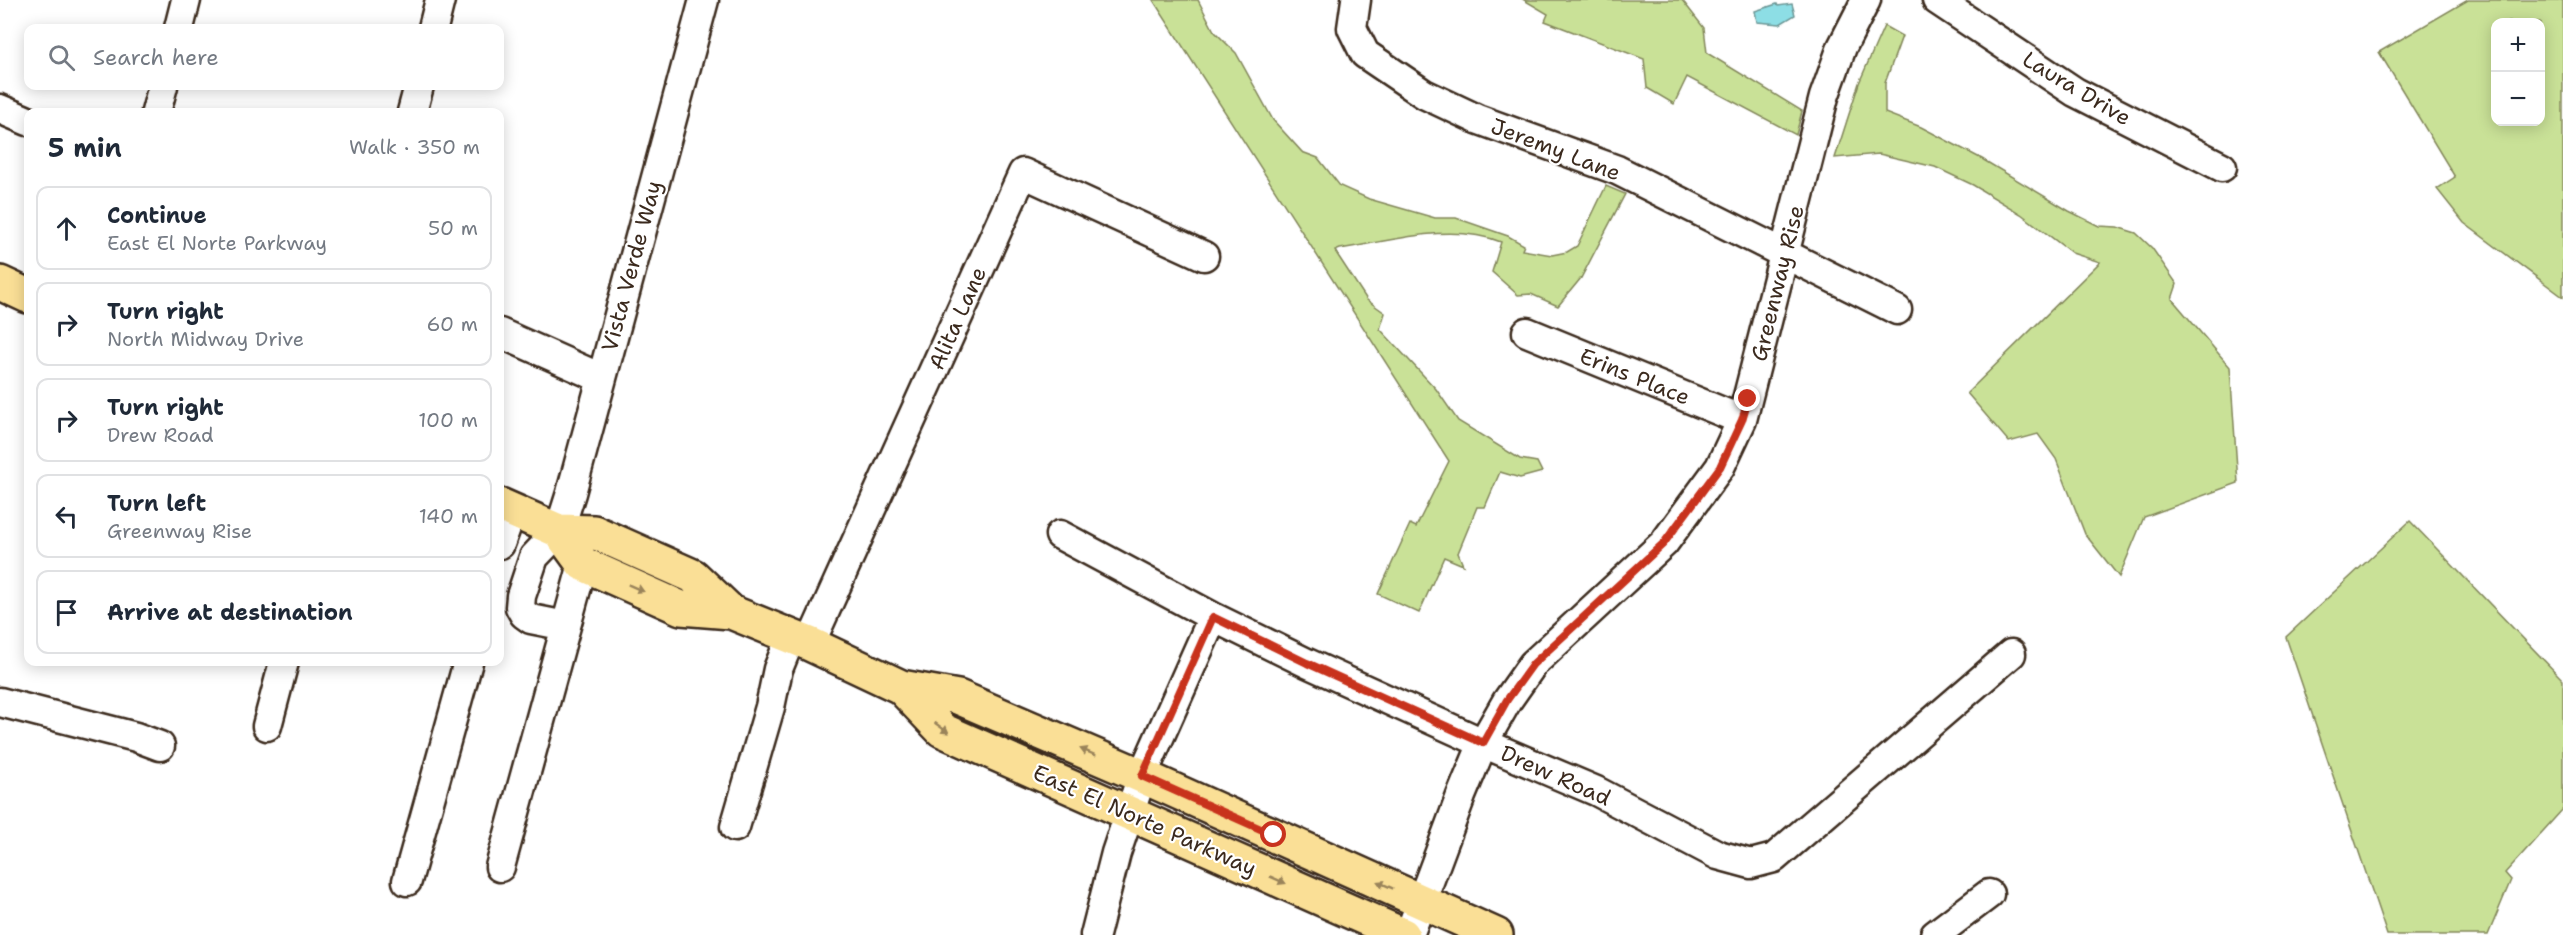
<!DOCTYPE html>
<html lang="en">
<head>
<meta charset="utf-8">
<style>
	:root { --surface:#fff; --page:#f2f2f3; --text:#1f2937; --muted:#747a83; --line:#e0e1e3 }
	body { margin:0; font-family:"Shantell Sans",sans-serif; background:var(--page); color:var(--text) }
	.controls { position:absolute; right:18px; top:18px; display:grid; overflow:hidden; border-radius:12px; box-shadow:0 3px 15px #0003 }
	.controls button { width:54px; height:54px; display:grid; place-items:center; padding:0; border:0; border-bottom:2px solid var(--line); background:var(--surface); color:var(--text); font:30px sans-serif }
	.stop { position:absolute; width:18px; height:18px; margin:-14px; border:4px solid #c8321e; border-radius:50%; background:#fff }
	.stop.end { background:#c8321e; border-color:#fff; box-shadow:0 2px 6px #0008 }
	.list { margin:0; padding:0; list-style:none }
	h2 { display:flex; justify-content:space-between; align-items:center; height:78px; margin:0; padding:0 24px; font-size:26px }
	h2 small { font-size:20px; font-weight:400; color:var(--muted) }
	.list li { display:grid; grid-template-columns:39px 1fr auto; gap:18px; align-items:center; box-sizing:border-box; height:84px; margin:0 12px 12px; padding:0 12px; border:2px solid var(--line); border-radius:12px }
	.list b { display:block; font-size:22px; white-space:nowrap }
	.list p { margin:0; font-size:20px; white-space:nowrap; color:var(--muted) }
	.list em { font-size:20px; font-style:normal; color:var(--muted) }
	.icon { flex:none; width:33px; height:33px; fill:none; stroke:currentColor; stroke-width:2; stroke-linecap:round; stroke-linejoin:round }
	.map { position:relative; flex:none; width:2563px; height:935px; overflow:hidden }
	.search { position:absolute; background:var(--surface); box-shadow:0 3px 15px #0003; left:24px; top:24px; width:480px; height:66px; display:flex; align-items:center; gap:15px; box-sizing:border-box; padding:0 21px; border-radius:12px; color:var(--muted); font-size:22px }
	.panel { position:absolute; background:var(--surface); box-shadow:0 3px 15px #0003; left:24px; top:108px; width:480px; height:558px; border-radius:12px }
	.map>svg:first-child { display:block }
</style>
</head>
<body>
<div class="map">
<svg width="2563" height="935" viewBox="0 0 2563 935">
	<rect width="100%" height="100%" fill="#fff"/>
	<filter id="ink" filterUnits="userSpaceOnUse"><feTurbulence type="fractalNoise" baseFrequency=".0167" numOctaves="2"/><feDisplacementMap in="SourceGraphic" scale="12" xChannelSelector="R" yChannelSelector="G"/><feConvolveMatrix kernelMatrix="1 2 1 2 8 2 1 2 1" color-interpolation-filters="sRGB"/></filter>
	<g filter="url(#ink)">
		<path fill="#c9e197" stroke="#82865a" stroke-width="1.5" fill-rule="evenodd" d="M1153 0H1198L1214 31 1236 53 1273 120 1302 152 1318 158 1340 186 1369 199 1435 218H1456L1508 236 1524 245 1522 250 1552 255 1567 252 1577 246 1606 186 1625 194 1581 278 1558 306 1531 294 1518 295 1492 272 1501 242C1451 222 1391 241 1340 249L1335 251 1367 300 1385 313 1380 329 1436 389 1458 421 1520 459 1537 462 1542 472 1520 478 1500 472 1485 507H1477L1458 553 1463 565 1444 557 1419 613 1378 594 1410 524 1416 527 1449 461Z
			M1524 0H1682L1704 28 1707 53 1802 111 1796 135 1687 77 1674 104 1647 88 1644 59 1545 21 1548 14Z
			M2468 0H2563V297L2464 223 2437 189 2455 177 2379 52ZM2496 22H2540V122H2496Z
			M1884 26 1902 36 1885 83V113L1921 127 1982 159 2069 211 2099 226 2117 227 2136 233 2152 248 2177 284 2172 299 2230 367 2238 483 2144 517 2119 577 2085 534 2056 459 2038 434 2009 442 1967 393 2100 262 2072 253 2021 214 1973 185 1935 167 1879 154 1835 158 1859 83Z
			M2410 521 2563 680V809L2505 873 2511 880 2488 935H2387L2286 637Z"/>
		<path fill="#8ddee5" stroke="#6c9695" stroke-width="1.5" d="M1777 4 1778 6 1792 4 1795 15 1780 24 1757 22 1755 11Z"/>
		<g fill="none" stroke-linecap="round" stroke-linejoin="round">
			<defs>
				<path id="minor" d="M1356 0 1352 28 1365 54 1424 94 1477 119 1617 170 1897 310
					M1937 0 2075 92 2222 167
					M179 28 186 0
					M433 28 440 0
					M0 109 28 121
					M156 112 163 86
					M412 112 419 86
					M1527 332 1742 420
					M500 333 601 378
					M1060 535 1213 617 1307 663 1483 743 1596 791 1718 855 1751 864 1774 858 2011 654
					M500 544 512 511
					M566 626 531 619 524 614 520 607 521 596 534 557 559 531 571 493 704 0
					M810 644 1023 173 1204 256
					M0 702 136 737 160 746
					M267 726 284 662
					M735 827 770 707 778 669 791 637
					M500 867 583 564
					M407 881 468 662
					M1095 935 1116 853 1142 776 1213 617
					M1409 935 1461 796 1483 743 1507 701 1533 664 1664 543 1720 467 1742 420 1824 97 1842 47 1866 0
					M1935 935 1989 894"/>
				<path id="major" d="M0 283 28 296
					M500 505 559 531 594 532 693 576 731 612
					M559 531 583 564 681 608 731 612 810 644 901 687 958 697 1142 776 1496 935
					M901 687 942 730 1403 935"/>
			</defs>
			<use href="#minor" stroke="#3b2a1e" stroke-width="33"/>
			<use href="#major" stroke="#3b2a1e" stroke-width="38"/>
			<use href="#minor" stroke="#fff" stroke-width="28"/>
			<use href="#major" stroke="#fadf96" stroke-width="33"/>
		</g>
		<defs><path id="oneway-solid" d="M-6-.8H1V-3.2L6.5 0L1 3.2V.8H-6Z" transform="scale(1.5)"/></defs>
		<g fill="#9a845a">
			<use href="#oneway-solid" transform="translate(636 588) rotate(24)"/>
			<use href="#oneway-solid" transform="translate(942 728) rotate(36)"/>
			<use href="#oneway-solid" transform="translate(1088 752) rotate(-157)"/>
			<use href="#oneway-solid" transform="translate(1278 880) rotate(24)"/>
			<use href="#oneway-solid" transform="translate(1385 885) rotate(-156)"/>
		</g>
	</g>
	<g fill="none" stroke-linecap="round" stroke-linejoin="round" filter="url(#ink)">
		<path stroke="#c8321e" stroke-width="8" d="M1274 835 1142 776 1213 617 1307 663 1483 743 1507 700 1533 664 1664 543 1720 467 1742 420 1748 399"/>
	</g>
	<g text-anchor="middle" stroke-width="4.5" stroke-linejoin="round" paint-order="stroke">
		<g font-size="22" fill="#3b2a1e" stroke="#fff">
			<text transform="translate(2077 88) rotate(31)" y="8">Laura Drive</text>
			<text transform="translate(1556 149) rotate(21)" y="8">Jeremy Lane</text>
			<text transform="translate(631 266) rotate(-75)" y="8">Vista Verde Way</text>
			<text transform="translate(1777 283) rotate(-76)" y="8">Greenway Rise</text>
			<text transform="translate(957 318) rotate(-66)" y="8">Alita Lane</text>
			<text transform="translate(1635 376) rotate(22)" y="8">Erins Place</text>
			<text transform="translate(1556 775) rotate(24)" y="8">Drew Road</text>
			<text transform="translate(1145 820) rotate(24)" y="8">East El Norte Parkway</text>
		</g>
	</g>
</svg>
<div class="controls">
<button>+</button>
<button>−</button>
</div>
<div class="stop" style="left:1274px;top:835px"></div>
<div class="stop end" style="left:1748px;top:399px"></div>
<div class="search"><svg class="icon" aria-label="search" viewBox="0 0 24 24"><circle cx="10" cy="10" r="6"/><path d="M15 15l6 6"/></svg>Search here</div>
<section class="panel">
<h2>5 min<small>Walk · 350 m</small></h2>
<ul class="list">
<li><svg class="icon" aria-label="ahead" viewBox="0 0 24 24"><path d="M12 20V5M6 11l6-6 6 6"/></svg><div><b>Continue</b><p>East El Norte Parkway</p></div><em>50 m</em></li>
<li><svg class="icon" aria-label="right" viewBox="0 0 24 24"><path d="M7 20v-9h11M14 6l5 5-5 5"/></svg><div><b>Turn right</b><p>North Midway Drive</p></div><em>60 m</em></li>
<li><svg class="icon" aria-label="right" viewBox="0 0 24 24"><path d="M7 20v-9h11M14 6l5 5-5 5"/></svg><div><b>Turn right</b><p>Drew Road</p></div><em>100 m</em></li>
<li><svg class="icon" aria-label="left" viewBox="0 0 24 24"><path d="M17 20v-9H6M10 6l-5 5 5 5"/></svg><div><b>Turn left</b><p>Greenway Rise</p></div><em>140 m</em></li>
<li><svg class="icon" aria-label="arrive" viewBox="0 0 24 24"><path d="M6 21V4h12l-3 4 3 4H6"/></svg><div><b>Arrive at destination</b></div></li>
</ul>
</section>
</div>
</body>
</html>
